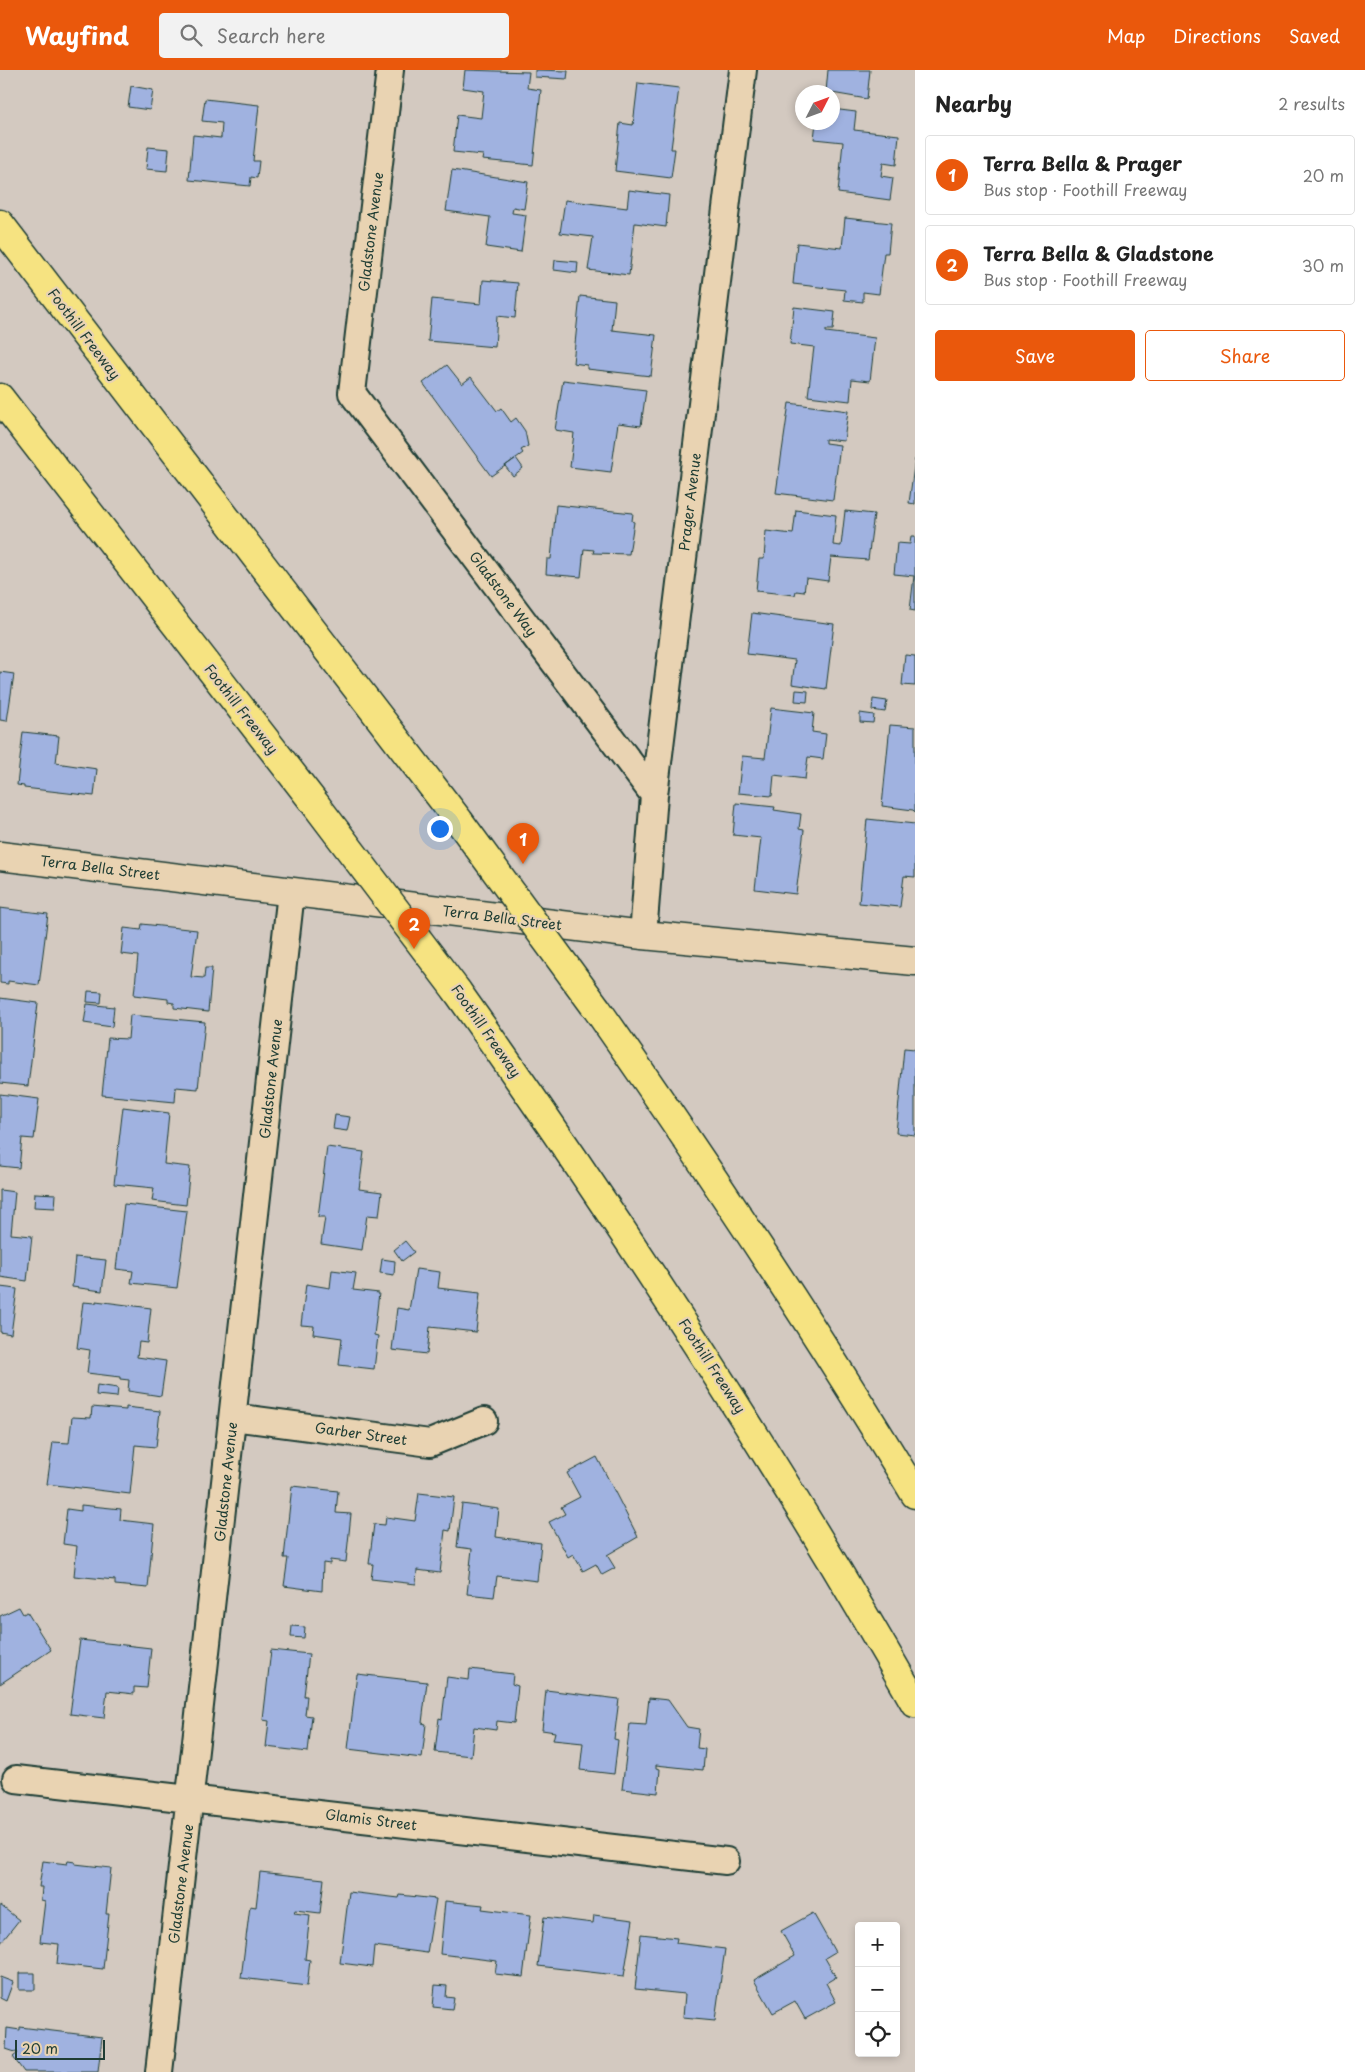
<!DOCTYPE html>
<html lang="en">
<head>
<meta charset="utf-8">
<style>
	:root { --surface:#fff; --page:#f2f2f2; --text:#222; --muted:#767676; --line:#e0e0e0; --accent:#ea580c }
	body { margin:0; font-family:"Playpen Sans",sans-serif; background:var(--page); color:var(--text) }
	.controls { position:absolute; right:15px; bottom:15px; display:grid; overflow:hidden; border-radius:5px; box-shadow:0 2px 8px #0003 }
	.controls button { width:45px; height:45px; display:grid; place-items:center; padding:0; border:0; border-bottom:1px solid var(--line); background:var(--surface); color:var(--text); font:25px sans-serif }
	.compass { position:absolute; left:795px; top:15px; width:45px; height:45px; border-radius:50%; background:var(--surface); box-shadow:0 2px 8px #0003; rotate:48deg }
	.scale { position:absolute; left:15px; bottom:12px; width:90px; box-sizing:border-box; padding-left:5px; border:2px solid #1f3d34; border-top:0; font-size:14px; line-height:18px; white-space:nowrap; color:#1f3d34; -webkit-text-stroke:4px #e9d3b2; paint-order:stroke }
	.you { position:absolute; left:439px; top:758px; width:18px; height:18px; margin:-12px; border:4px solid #fff; border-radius:50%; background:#1a73e8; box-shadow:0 0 0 8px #1a73e833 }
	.badge { display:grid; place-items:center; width:32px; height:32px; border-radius:50%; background:var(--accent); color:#fff; font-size:16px; font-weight:700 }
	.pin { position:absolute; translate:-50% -41px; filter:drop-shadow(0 1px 2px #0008) }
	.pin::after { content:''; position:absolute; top:26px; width:18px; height:15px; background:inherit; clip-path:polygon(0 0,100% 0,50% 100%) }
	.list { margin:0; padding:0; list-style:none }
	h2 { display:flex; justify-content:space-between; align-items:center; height:65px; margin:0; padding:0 20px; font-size:21px }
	h2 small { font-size:16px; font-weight:400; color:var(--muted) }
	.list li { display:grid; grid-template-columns:32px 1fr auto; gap:15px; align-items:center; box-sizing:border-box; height:80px; margin:0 10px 10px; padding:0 10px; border:1px solid var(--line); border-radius:5px }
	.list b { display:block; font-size:19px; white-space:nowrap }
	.list p { margin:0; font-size:16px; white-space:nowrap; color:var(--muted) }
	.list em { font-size:16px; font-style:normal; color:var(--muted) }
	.actions { display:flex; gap:10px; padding:15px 20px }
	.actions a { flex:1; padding:11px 0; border:1px solid var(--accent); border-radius:5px; text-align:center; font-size:18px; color:var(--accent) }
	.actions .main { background:var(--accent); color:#fff }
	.icon { flex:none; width:28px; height:28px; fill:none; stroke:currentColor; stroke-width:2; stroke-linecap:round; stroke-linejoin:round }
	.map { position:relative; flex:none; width:915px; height:2002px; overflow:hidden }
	header { display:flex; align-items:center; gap:30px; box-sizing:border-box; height:70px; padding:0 25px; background:var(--accent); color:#fff }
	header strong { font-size:24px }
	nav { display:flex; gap:28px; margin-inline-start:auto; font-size:18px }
	.search { width:350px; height:45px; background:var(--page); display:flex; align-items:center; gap:12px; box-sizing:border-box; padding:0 18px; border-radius:5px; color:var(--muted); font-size:19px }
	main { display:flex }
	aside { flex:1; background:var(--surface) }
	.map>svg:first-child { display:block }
</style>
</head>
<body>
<header>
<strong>Wayfind</strong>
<div class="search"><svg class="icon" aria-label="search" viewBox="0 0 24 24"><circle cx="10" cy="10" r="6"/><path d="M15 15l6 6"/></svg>Search here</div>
<nav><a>Map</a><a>Directions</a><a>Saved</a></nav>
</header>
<main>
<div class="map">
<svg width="915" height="2002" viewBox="0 0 915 2002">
	<rect width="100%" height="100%" fill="#d3c9c0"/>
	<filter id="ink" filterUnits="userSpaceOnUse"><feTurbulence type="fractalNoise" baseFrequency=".02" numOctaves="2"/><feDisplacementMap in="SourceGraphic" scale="10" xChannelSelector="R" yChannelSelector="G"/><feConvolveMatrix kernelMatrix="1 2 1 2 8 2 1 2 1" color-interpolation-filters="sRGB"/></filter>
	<g filter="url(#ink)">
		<path fill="#a0b2e0" stroke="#1f3d34" d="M465 0 529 2 527 18 541 20 533 95 482 90 483 85 453 82 457 45 481 48 484 21 463 18Z
			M535 0 568 1 567 9 535 7Z
			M828 0H870L867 29 826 22Z
			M638 13 679 18 671 79H675L671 108 615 101 620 53 633 55Z
			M131 16 153 20 150 40 128 37Z
			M205 29 259 35 253 91H259L257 108 251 107 250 116 189 110 193 65 221 68 222 53 202 51Z
			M832 39 856 42 854 60 899 65 896 95 883 93 881 106 893 108 890 130 838 123 843 72 814 69 816 52H832Z
			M148 77 169 79 167 101 146 99Z
			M452 100 528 112 524 139 513 137 512 143 526 145 521 182 486 177 490 147 446 141Z
			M629 120 669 125 666 157 635 153 629 205 588 200 593 167 560 163 565 130 627 138Z
			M845 148 891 153 888 183H884L879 224 863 222V232L844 230 845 220 793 214 797 173 842 178Z
			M555 190 578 192 577 203 554 200Z
			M483 210 518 213 515 248 497 246 495 277 428 271 432 229 481 234Z
			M580 226 615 230 612 260 656 265 651 306 587 299V295L573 293Z
			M794 237 835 242 833 260H826V262L875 268 870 311 852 309 850 331 808 326 814 277 790 274Z
			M447 295 462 314 471 307 497 341 501 338 511 352 516 348 525 361 528 376 521 380 523 383 491 406 423 313Z
			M563 310 646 320 641 356 618 353 611 402 570 397 574 363 555 360Z
			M789 333 848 341 844 371 825 369V373L840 375 833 430 776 423Z
			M516 388 523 398 513 406 505 396Z
			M915 389V434L909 433Z
			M556 435 633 443 632 451 634 452 629 484 593 483 594 480 584 479 581 507 546 504 547 489H551Z
			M796 440 836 445 833 475 841 476 845 441 874 444 868 490 831 487 828 511 806 508 804 522 796 521 795 525 756 521 759 489H764L766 461 793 464Z
			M911 466H915V541L910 540 914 506 894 504 897 473 910 474Z
			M752 543 834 554 826 619 792 614 795 590 747 584Z
			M905 585 915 586V616L902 615Z
			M0 602 14 604 7 651 0 650Z
			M796 620 808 621 807 632 795 631Z
			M873 629 887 631 885 642 872 640Z
			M771 638 814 643 812 662 826 664 823 689 808 687 805 709 774 705 772 726 738 723 742 686 765 688Z
			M860 643 874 645 873 653 860 652Z
			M890 655 915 657V742L913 740 882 736Z
			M23 662 59 666 56 693 97 699 94 726 24 718V716L17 715Z
			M736 733 775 737 774 740 801 744 799 759 804 760 796 824 755 819 761 768 733 765Z
			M867 749 915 754V807L904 806 900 837 859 833Z
			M0 838 48 844 39 915 8 911V914L0 913Z
			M142 854 197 860 191 907 204 908 205 898H212L208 942 174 938V933L168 932V929L134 925 138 886 121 884 124 858 141 860Z
			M88 921 102 922 101 933 87 932Z
			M0 928 38 933 28 1016 0 1013Z
			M87 934 114 937 112 957 84 953Z
			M130 945 205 952 198 1019 176 1017 175 1032 102 1025 108 968 128 969Z
			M904 978 915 979V1065L896 1063Z
			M0 1024 39 1029 34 1069 22 1068 19 1098 0 1096Z
			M123 1037 169 1043 164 1094 190 1097 186 1135 152 1131 154 1118 114 1114Z
			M335 1045 350 1047 347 1061 333 1059Z
			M327 1077 364 1082 359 1119 382 1122 379 1146 367 1145 362 1180 321 1174 325 1147H318Z
			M0 1120 15 1122 11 1164 32 1166 27 1211 0 1207Z
			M35 1123 56 1124 55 1138 34 1137Z
			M124 1134 187 1141 177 1218 131 1213 133 1201 116 1199Z
			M405 1171 414 1182 402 1191 394 1180Z
			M75 1187 106 1190 102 1221 72 1217Z
			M382 1189 395 1191 394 1205 380 1203Z
			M416 1199 440 1202 438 1218 480 1223 476 1262 430 1257 427 1284 392 1280 397 1238 409 1240Z
			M332 1200 356 1203 353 1220 379 1223 374 1265 378 1266 374 1299 339 1295 342 1268 313 1264 314 1256 301 1255 306 1214 330 1218Z
			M0 1217 17 1219 11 1264 0 1262Z
			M96 1231 151 1238 147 1273 139 1272 137 1287 166 1291 161 1326 128 1321 129 1310 120 1309V1307L87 1303 90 1280 77 1278 83 1232 96 1233Z
			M97 1315 118 1318 117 1327 96 1325Z
			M92 1337 126 1340V1337L160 1341 156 1377 135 1375 130 1424 47 1414 53 1372 69 1373 72 1347 91 1348Z
			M597 1387 638 1467 607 1485 615 1498 602 1505 596 1494 583 1501 573 1484 568 1487 549 1452 565 1444 561 1437 580 1427 567 1403Z
			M292 1416 338 1421 336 1443 351 1444 346 1492 330 1490V1494L323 1493 322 1521 284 1516 288 1488H284Z
			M419 1423 454 1427 450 1461 445 1460 440 1503 417 1500 416 1514 371 1509 373 1494H369L374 1454 385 1455 386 1447 415 1451Z
			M462 1434 499 1439 496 1467 541 1473 537 1511 497 1506 494 1527 467 1524 472 1479 457 1477Z
			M81 1435 121 1439 120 1450 154 1454 148 1518 115 1515V1510L74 1506 77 1476 63 1474 67 1439 81 1441Z
			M19 1537 23 1544 27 1542 51 1580 0 1614V1546Z
			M292 1556 305 1557 304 1568 291 1567Z
			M80 1570 151 1578 147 1618 134 1617V1624L107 1621 104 1648 70 1644Z
			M271 1580 309 1584 304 1626H307L305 1645 312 1646 308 1682 266 1677 269 1651 263 1650Z
			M470 1599 513 1604 512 1614 518 1616 514 1653 497 1651 496 1660 474 1657 471 1686 435 1682 439 1648 442 1649 447 1607 469 1610Z
			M357 1604 427 1612 422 1653 426 1654 422 1688 348 1679Z
			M546 1620 619 1629 614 1669 618 1670 614 1704 580 1700 583 1673 553 1670 555 1662 542 1660Z
			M649 1628 668 1630 687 1657 699 1659 697 1678 705 1679 703 1700 656 1695V1698L660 1699 658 1723 622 1719 630 1654 646 1655Z
			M43 1791 67 1794 68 1791 75 1792V1794L111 1798 106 1844H109L103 1899 57 1894 59 1874 40 1872 45 1831 41 1830 42 1817H39Z
			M260 1802 324 1809 320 1843 295 1840 294 1843 310 1845 305 1889 310 1890 307 1916 241 1908 250 1836 256 1837Z
			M349 1822 399 1828 400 1825 436 1829 427 1883 374 1876 372 1897 340 1893Z
			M445 1831 483 1835 482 1839 531 1845 523 1907 495 1904 497 1891 440 1884Z
			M0 1835 19 1850 0 1874Z
			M813 1843 835 1882 825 1888 836 1907 826 1913 836 1932 805 1949 795 1931 773 1943 754 1910 795 1886 781 1861Z
			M594 1845 633 1850 624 1906 538 1896 544 1847 593 1853Z
			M641 1864 677 1868 676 1873 725 1879 715 1950 683 1947 685 1924 635 1919Z
			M19 1903H35V1920H19Z
			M0 1907 13 1912 6 1931 0 1928Z
			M435 1915 447 1916 446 1927 454 1928 452 1939 433 1937Z
			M20 1957 102 1967 98 2002H24L13 1987 18 1983 6 1979 7 1958 20 1960Z"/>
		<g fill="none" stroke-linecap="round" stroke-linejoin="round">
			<defs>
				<path id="minor" d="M390 0 352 323 654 725
					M643 865 654 725 743 0
					M233 1347 430 1373 484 1351
					M16 1709 726 1791
					M159 2002 291 822"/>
				<path id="tertiary" d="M0 786 643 865 915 891"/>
				<path id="motorway" d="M0 154 459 751
					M0 328 316 735
					M457 921C621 1152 775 1387 915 1633
					M597 939C708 1098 815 1258 915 1424"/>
			</defs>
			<use href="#minor" stroke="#1f3d34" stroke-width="30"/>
			<use href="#tertiary" stroke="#1f3d34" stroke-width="31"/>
			<use href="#motorway" stroke="#1f3d34" stroke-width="31"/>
			<use href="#minor" stroke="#e9d3b2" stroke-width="26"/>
			<use href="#tertiary" stroke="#e9d3b2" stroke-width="28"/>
			<use href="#motorway" stroke="#f6e381" stroke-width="28"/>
			<defs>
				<path id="motorway-bridge" d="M316 735 457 921
					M459 751 597 939"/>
			</defs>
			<use href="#motorway-bridge" stroke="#1f3d34" stroke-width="31" stroke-linecap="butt"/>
			<use href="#motorway-bridge" stroke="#f6e381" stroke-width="28"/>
		</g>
	</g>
	<g text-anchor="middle" stroke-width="4.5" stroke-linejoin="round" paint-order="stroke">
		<g font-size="14" fill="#1f3d34" stroke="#e9d3b2">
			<text transform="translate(371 162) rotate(-83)" y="5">Gladstone Avenue</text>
			<text transform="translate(84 264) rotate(53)" y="5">Foothill Freeway</text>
			<text transform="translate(690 432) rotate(-83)" y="5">Prager Avenue</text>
			<text transform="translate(503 524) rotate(53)" y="5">Gladstone Way</text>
			<text transform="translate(241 639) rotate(52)" y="5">Foothill Freeway</text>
			<text transform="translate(100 798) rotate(7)" y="5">Terra Bella Street</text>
			<text transform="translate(502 848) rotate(7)" y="5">Terra Bella Street</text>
			<text transform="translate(486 961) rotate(55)" y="5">Foothill Freeway</text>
			<text transform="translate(271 1009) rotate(-84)" y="5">Gladstone Avenue</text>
			<text transform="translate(712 1296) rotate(57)" y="5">Foothill Freeway</text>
			<text transform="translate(361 1364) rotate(8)" y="5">Garber Street</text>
			<text transform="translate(226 1412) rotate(-84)" y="5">Gladstone Avenue</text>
			<text transform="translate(371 1750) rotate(7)" y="5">Glamis Street</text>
			<text transform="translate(181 1814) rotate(-83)" y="5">Gladstone Avenue</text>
		</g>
	</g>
</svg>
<div class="controls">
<button>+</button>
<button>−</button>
<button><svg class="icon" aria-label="locate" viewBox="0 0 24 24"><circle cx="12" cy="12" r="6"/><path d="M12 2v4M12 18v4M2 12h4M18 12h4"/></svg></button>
</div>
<svg class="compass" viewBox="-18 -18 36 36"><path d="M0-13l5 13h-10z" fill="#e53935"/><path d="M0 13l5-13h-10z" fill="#767676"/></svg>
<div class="scale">20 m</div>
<div class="you"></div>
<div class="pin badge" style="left:523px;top:794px">1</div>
<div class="pin badge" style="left:414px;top:879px">2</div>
</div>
<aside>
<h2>Nearby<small>2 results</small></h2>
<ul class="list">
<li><span class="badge">1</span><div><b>Terra Bella &amp; Prager</b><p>Bus stop · Foothill Freeway</p></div><em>20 m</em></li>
<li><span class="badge">2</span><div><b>Terra Bella &amp; Gladstone</b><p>Bus stop · Foothill Freeway</p></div><em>30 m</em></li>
</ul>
<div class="actions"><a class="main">Save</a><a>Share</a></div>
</aside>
</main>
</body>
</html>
